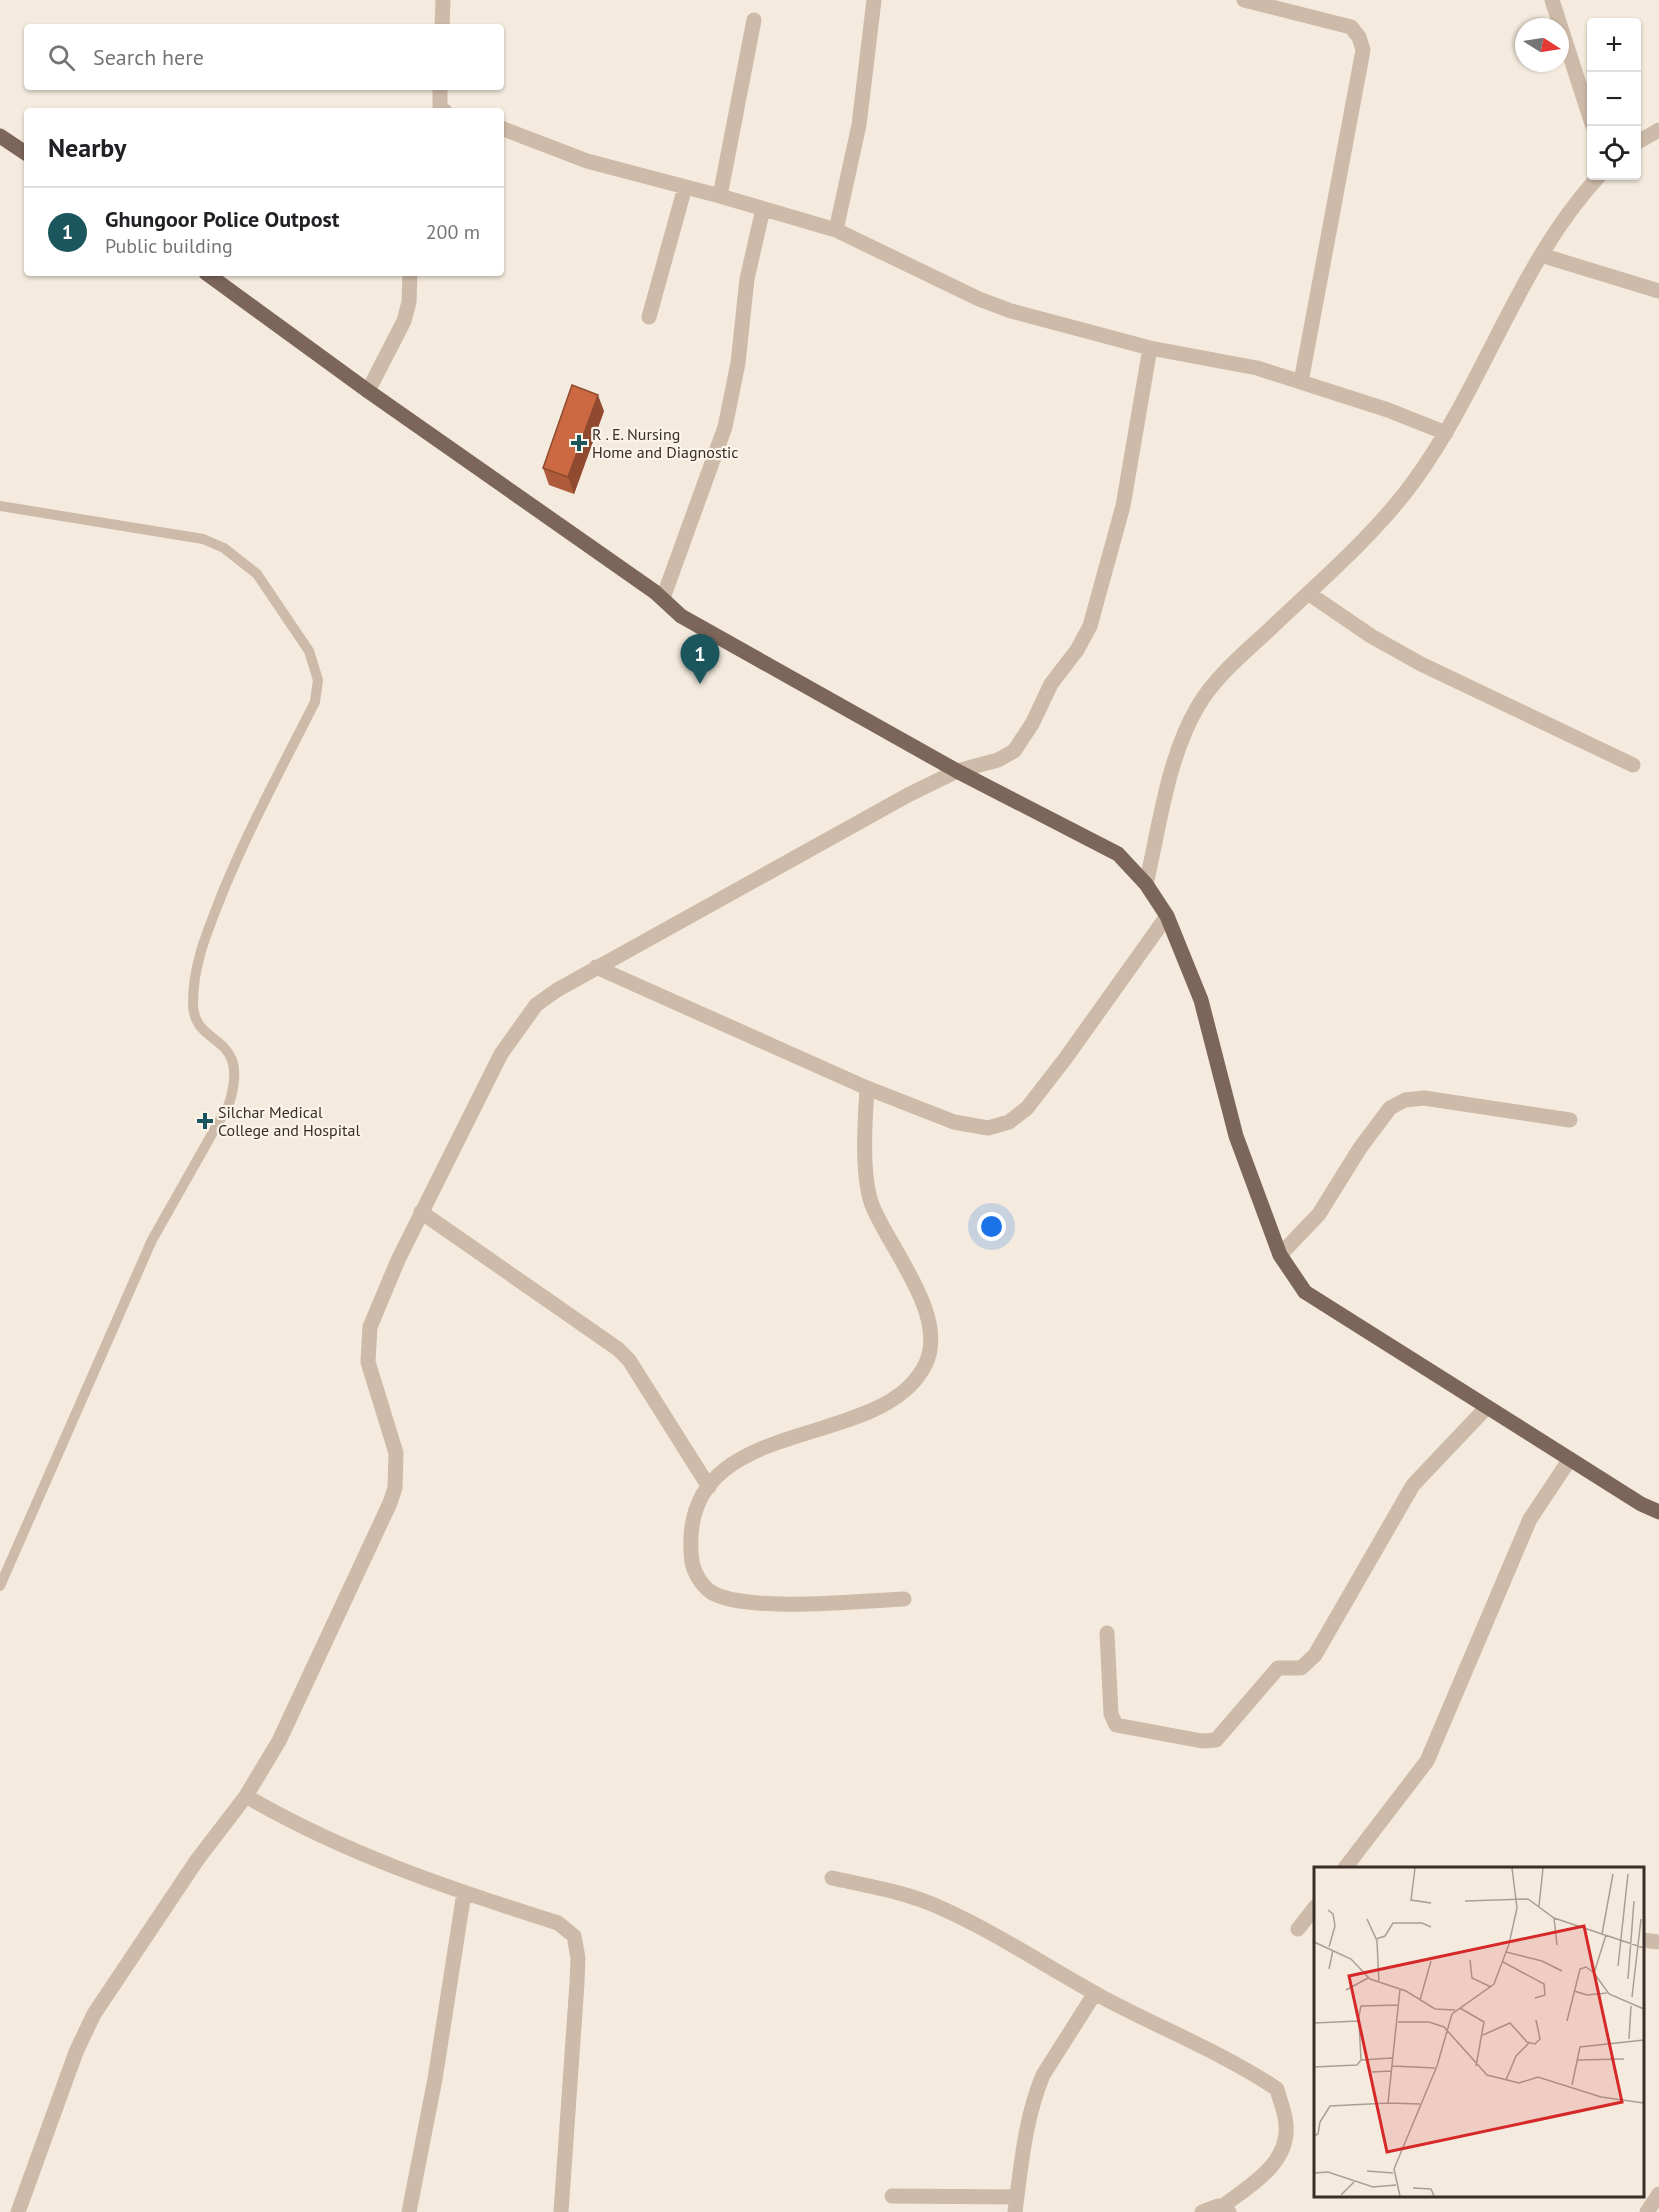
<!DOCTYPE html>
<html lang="en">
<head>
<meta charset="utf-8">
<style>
	:root { --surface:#fff; --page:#f2f2f2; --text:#202124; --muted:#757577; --line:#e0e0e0; --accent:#1c565d }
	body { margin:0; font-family:"PT Sans",sans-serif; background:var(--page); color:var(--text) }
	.controls { position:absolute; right:18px; top:18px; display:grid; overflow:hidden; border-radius:6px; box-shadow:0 2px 4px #0004 }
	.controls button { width:54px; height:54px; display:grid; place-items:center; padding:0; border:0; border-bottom:2px solid var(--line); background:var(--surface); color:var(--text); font:30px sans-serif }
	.compass { position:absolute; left:1515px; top:18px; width:54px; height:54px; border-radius:50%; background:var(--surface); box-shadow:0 2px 4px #0004; rotate:102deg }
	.you { position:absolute; left:992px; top:1227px; width:21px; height:21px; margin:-15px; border:4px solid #fff; border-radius:50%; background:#1a73e8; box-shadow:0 0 0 9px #1a73e833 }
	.badge { display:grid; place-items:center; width:39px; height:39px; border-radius:50%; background:var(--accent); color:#fff; font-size:20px; font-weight:700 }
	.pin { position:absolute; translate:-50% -50px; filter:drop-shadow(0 2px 3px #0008) }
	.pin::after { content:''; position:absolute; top:32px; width:21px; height:18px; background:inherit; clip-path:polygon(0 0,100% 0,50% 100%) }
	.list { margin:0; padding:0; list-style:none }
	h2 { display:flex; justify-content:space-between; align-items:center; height:78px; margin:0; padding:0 24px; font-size:26px }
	h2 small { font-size:20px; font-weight:400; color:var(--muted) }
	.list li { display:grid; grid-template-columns:39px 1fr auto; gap:18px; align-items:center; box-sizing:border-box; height:90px; padding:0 24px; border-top:2px solid var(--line) }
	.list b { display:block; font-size:22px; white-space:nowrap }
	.list p { margin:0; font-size:20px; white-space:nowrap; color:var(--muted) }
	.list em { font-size:20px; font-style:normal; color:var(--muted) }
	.icon { flex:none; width:33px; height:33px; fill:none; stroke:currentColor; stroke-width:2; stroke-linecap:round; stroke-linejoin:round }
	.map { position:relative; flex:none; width:1659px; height:2212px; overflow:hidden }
	.search { position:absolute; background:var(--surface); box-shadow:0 2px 4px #0004; left:24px; top:24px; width:480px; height:66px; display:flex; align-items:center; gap:15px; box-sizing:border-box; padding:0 21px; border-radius:6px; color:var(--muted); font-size:22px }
	.panel { position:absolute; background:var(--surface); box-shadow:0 2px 4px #0004; left:24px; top:108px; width:480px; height:168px; border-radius:6px }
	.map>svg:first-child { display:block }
</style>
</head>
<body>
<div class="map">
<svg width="1659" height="2212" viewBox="0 0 1659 2212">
	<rect width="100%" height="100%" fill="#f4eadd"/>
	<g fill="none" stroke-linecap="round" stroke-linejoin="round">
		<path stroke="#cdbaa8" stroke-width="10" d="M0 506 203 539 224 548 257 574 309 651 318 680 315 702C283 765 249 828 222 894 208 930 193 963 193 1003 193 1050 252 1030 229 1104L152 1240 0 1586"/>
		<path stroke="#cdbaa8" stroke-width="15" d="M1244 0 1351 27 1359 37 1363 50 1301 382
			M1552 0 1592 124
			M442 27 443 0
			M440 87V109L445 111
			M501 128 587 161 720 196 836 230 979 299 1011 311 1150 348 1257 368 1388 410 1446 433
			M1636 143 1659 130
			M720 196 754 20
			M836 230 859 125 874 0
			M1541 255 1659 291
			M649 317 685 187
			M368 391 404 321 409 302 410 273
			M1308 593 1371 636 1421 664 1633 765
			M663 598 725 427 738 363 747 279 763 209
			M1146 884C1160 825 1167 759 1198 706 1215 677 1244 653 1269 630 1317 584 1375 535 1414 481 1484 385 1518 264 1599 176
			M596 967 867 1088 954 1122 988 1128 1009 1122 1027 1108 1065 1059 1167 916
			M867 1088C865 1121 861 1174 872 1205 889 1248 948 1315 926 1363 883 1457 673 1407 692 1562 694 1573 702 1586 711 1592 745 1613 861 1601 904 1599
			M421 1212 618 1349 629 1360 709 1487
			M1280 1255 1319 1214 1360 1148 1390 1108 1405 1100 1424 1098 1570 1120
			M1107 1633 1111 1714 1116 1725 1202 1741 1216 1740 1278 1668H1301L1315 1655 1413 1485 1487 1407
			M246 1796C343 1853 450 1889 558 1923L574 1936 578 1958 577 1983 561 2212
			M1345 1868 1427 1761 1530 1519 1570 1459
			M832 1878C868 1886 907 1892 941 1908 997 1933 1047 1967 1100 1996 1159 2028 1222 2052 1277 2089 1280 2101 1286 2114 1286 2126 1289 2164 1249 2186 1223 2206
			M1298 1929 1316 1906
			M1642 1940 1659 1942
			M892 2196 1017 2197
			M18 2212 76 2052 94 2014 197 1860 246 1796 279 1741 390 1503 395 1488 396 1453 368 1362 370 1327 398 1260 501 1054 536 1005 557 990 908 795 957 771 998 760 1014 751 1032 724 1051 684 1077 650 1090 626 1123 506 1150 348
			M409 2212 435 2079 464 1893
			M1015 2212C1021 2166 1025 2118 1043 2075L1095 1993
			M1202 2212 1218 2206 1229 2212
			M1647 2212 1659 2194"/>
		<path stroke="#7c6659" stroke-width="15" d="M0 136 27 154
			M206 273 368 391 655 592 681 616 957 771 1118 854 1146 884 1167 916 1201 1000 1236 1136 1280 1255 1305 1292 1641 1504 1659 1512"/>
	</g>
	<path fill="#af5a3a" d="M604 411 574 494 549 485 543 468Z"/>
	<path fill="#8f4a2f" d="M598 395 604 411 574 494 568 477Z"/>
	<path fill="#cc6943" stroke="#8f4a2f" stroke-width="1.5" d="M572 385 598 395 568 477 543 468Z"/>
	<g fill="#1c565d" stroke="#fbf4ea" stroke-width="2">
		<path d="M576 434h6v6h6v6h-6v6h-6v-6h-6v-6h6z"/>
		<path d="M202 1112h6v6h6v6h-6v6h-6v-6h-6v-6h6z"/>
	</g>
	<g text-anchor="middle" stroke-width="4.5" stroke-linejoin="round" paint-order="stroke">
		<g font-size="16" fill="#392e28" stroke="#fbf4ea" text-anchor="start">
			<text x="592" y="440">R . E. Nursing<tspan x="592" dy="18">Home and Diagnostic</tspan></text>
			<text x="218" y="1118">Silchar Medical<tspan x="218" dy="18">College and Hospital</tspan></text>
		</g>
	</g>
	<g transform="translate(1314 1867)">
		<rect width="330" height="330" fill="#f4eadd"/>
		<path fill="none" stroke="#a99f95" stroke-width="1.5" d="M101 1 97 33 117 36M151 34 214 32 240 51 330 81M225 39 229 1M14 43 19 47 21 59 15 80M240 51 243 78M53 52 63 74 65 116M288 67 299 7M292 68 280 106 295 127 330 142M62 72 71 69 79 56H108L117 60M0 75 37 92 56 112 92 124 121 142 141 143M192 85 228 94 248 104M156 93 158 111 177 120M189 95 230 117 231 128 221 131M304 99 314 7M15 102 19 83M314 112 320 34M32 123 54 111M260 124 273 128 293 126M318 130 327 52M106 133 117 94M146 141 170 155 162 199M45 154 47 193M253 154 266 102 272 100 279 105M84 155H115L130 160 173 208 205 216 224 210 287 230 330 236M0 156 44 154 47 139 84 138M169 168 196 156 213 175 221 177 226 172 222 153M315 172 317 139M263 193 310 192M78 199 121 201M0 200 43 198 47 193 78 191M58 205 77 204M192 213 202 189 215 176M258 218 266 180 330 173M74 236 106 237M0 269 4 267 6 255 16 239 74 236 86 122M53 304 79 306M0 306 14 305 59 320 82 318M99 321 117 322 120 329M27 328 40 315M86 329 80 302 123 199 138 147 180 117 195 77 203 41 198 1"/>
		<path fill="#d62828" fill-opacity="0.15" stroke="#d62828" stroke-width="3" d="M270 59 308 235 73 285 35 109Z"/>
		<rect width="330" height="330" fill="none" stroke="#392e28" stroke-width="3"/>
	</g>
</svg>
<div class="controls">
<button>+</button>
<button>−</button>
<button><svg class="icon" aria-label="locate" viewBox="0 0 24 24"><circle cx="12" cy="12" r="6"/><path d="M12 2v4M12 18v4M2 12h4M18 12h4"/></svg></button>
</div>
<svg class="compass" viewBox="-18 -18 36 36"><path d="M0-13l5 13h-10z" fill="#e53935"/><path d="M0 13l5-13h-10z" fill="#757577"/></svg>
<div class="you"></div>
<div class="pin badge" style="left:700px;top:684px">1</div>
<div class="search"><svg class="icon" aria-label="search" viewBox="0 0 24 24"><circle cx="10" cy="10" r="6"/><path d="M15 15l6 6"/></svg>Search here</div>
<section class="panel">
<h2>Nearby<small></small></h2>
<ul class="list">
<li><span class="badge">1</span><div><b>Ghungoor Police Outpost</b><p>Public building</p></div><em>200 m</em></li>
</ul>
</section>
</div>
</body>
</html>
